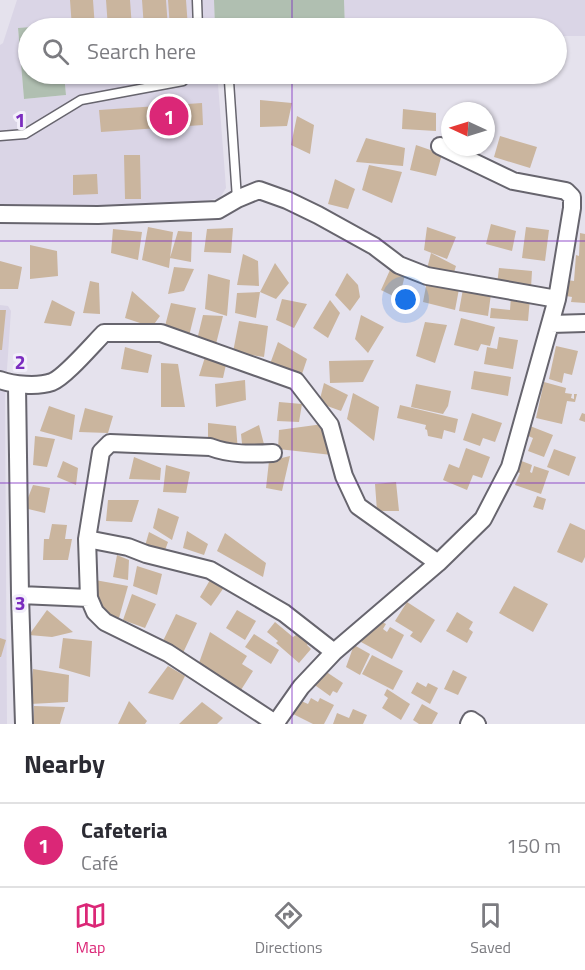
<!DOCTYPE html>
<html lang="en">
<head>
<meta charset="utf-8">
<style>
	:root { --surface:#fff; --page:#f7f7f7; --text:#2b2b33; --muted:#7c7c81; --line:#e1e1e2; --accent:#db2777 }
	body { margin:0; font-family:"Titillium Web",sans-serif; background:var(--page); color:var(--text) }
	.compass { position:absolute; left:441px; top:102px; width:54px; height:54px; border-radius:50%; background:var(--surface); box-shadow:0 2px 4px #0004; rotate:274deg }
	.you { position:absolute; left:406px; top:300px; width:21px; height:21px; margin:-15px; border:4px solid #fff; border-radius:50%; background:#1a73e8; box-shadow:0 0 0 9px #1a73e833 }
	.badge { display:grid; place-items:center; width:39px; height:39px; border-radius:50%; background:var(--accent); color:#fff; font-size:20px; font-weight:700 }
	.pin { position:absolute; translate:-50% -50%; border:3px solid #fff; box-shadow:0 2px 6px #0006 }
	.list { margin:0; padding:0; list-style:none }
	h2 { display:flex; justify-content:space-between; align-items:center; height:78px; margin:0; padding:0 24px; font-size:26px }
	h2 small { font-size:20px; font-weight:400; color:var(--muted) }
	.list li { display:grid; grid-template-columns:39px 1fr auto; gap:18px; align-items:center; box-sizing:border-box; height:84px; padding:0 24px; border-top:2px solid var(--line) }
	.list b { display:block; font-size:22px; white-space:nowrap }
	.list p { margin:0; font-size:20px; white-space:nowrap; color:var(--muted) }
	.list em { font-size:20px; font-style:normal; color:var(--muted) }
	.icon { flex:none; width:33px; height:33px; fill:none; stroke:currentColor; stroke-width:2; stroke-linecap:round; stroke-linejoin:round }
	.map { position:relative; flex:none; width:585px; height:724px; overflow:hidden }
	.search { position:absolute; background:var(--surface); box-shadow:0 2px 4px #0004; left:18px; right:18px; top:18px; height:66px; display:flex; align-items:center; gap:15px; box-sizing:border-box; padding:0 21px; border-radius:33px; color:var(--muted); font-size:22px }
	.sheet { height:162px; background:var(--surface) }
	nav { display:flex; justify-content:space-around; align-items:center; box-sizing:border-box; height:84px; border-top:2px solid var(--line); background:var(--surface); font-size:16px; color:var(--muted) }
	nav a { display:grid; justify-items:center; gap:3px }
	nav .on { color:var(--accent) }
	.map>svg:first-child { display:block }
</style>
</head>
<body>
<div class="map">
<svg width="585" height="724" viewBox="0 0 585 724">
	<rect width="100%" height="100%" fill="#e5e2ed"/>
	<path fill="#dad5e6" d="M17 0H214L215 28H60V25L18 29 24 99 66 95 64 74H225L218 84 226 188 220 198 183 205 2 206 0 205V45L3 43Z
		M344 0H585V36H557L556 28H345Z
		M356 74H414L396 78Z
		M0 305 8 306 11 311 5 398 7 724H0Z"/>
	<path fill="#b0bfb1" d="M214 0H344L345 28H215Z
		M60 25V28H28V74H64L66 95 24 99 18 28Z"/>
	<path fill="#cab59e" d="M70 0H93L95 28H72Z
		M106 0H130L132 28H108Z
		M142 0H166L168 28H144Z
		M168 0H186L188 28H170Z
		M75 74H98L99 76 75 78Z
		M260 100 292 103 287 126 260 127Z
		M202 103 203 125 101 132 99 110Z
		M403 109 436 113V131L402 129Z
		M297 116 314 125 310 154 291 145Z
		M500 136 537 147 530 168 494 157Z
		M366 138 405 148 403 166 356 162Z
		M416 145 442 154 436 176 410 170Z
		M124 155H140L141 199H125Z
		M369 165 402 172 392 203 362 190Z
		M97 174 98 194 73 195V175Z
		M335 179 355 189 348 209 328 204Z
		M491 224 516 231 512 251 486 244Z
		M148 227 173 232 169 268 142 260Z
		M427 227 456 237 447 259 424 250Z
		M526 227 549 230 545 261 522 258Z
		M233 228 231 253 204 252 207 229Z
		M113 229 142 232 138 260 111 253Z
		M178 231 192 232 191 262 170 258Z
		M580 233 585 234V303L571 302 572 297 566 296 567 280 574 281 576 255 579 256Z
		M30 245 57 251 58 276 30 279Z
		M431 253 456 266 452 279 427 269Z
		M243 254 258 261 259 286 237 285Z
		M0 261 22 267 18 289H0Z
		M275 263 289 283 276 299 260 292Z
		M174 267 194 269 184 291 168 294Z
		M499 268 532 271 531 288 497 285Z
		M390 270 406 271 399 299 381 290Z
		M347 273 358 285 360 297 350 311 335 295Z
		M208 274 230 280 227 316 205 309Z
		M90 281 99 283 100 314 83 313Z
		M427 281 459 289 455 310 423 302Z
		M463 289 491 294 488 316 459 311Z
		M132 291 160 316 152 327 125 318Z
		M260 292 256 318 235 313 237 293Z
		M511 296 530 298 528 321 490 318 491 308 510 310Z
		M282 299 307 304 294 328 276 320Z
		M52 300 75 312 71 326 44 323Z
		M330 300 340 313 328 338 313 328Z
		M171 303 196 308 189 336 165 326Z
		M0 310H6L2 350H0Z
		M203 315 223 316 216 344 197 340Z
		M361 315 384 327 368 353 355 339Z
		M461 318 495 327 490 346 481 344 478 351 454 345Z
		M239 321 268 326 264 357 233 352Z
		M425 322 447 325 435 363 416 356Z
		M499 337 518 340 513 369 484 364 487 347 497 349Z
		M278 342 307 359 302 374 270 364Z
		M556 346 578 351 572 375 564 373 562 383 549 379Z
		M125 347 152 355 148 373 121 369Z
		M206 354 227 360 223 378 199 376Z
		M374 360 363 382 330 383 329 361Z
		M161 363 178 364 185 407H161Z
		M474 371 511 377 508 396 471 389Z
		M245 380 246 400 216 407 215 384Z
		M544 382 566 388 565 393 572 394 571 398 574 399V394H577L575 402 567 401 562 424 536 418Z
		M324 383 348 395 341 411 319 403Z
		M416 384 451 391 448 406 443 414 411 407Z
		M353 393 379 407 374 441 347 419Z
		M279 402 302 404 299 422 277 421Z
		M400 405 458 419 455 433 444 430 442 439 428 436 427 430 425 429 426 425 397 418Z
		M49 406 75 415 72 440 40 431Z
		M85 408 113 416 108 433 79 432Z
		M472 413 502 423 495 442 483 438 480 446 463 440Z
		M582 413 585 414V422L579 420Z
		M208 423 236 426 238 452 208 443Z
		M323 424 332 455 278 449 279 430Z
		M259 425 265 448 243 453 241 434Z
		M530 426 553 435 544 457 528 451 533 438 526 435Z
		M35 436 55 439 47 467 33 465Z
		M466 448 490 457 482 478 473 475 467 490 443 480 449 464 459 468Z
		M554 449 576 457 569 476 547 467Z
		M290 456 282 491 266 488 269 461Z
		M134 457 161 468 160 480 129 479Z
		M519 460 532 465 530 472 532 473 534 466 549 471 541 494 515 485 520 473 515 471Z
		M63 461 78 468 76 485 57 477Z
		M166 465 190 472 186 493 163 492Z
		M396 482 399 511H377L375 484Z
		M33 485 50 488 45 513 24 508Z
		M537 496 546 499 543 510 533 507Z
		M108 500H139L132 522 106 521Z
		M158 508 179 517 172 540 153 528Z
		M570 523 585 530V557L582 563 557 552Z
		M52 524 67 525 65 539H72L68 560H43L44 539H49Z
		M187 531 208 544 204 555 183 548Z
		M149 532 168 542 164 553 145 546Z
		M225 533 266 563 263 577 217 551Z
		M117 555 129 560 128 580 113 577Z
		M137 566 162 574 157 595 133 586Z
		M95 580 128 586 119 618 100 612Z
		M210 580 225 586 211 606 200 597Z
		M514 586 548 604 533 632 499 613Z
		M132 594 156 604 145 628 123 620Z
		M407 602 435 620 421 643 410 636 413 632 395 621Z
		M47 610 73 632 52 637 29 635Z
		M237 610 256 621 245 640 226 628Z
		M457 612 473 622 469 629 473 632 467 643 446 631Z
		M176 614 197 623 183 653 162 643Z
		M378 620 386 624 383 629 387 632 390 627 404 635 392 659 361 642 372 621Z
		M275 622 293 637 302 631 311 639 307 645 311 649 299 663 276 643 278 641 267 632Z
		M210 632 247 656 242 664 253 671 241 690 199 663Z
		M254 634 279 650 271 664 245 647Z
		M0 638 6 640 1 657H0Z
		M63 638 92 641 90 677 59 668Z
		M354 645 370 654 360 675 346 667Z
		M372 655 403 671 393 690 362 674Z
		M168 666 185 676 173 700 148 693Z
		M33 669 69 675 68 702 30 704Z
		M322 669 343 683 337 693 333 691 330 696 312 683Z
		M453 670 467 677 458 695 444 689Z
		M417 682 426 687 428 683 438 688 430 704 411 693Z
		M387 689 410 704 401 720 382 708 388 698 384 695Z
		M311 698 318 702 320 698 334 705 324 724H313L293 714 299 700 308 704Z
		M129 701 147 721 145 724H118Z
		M202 702 223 718 217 724H179Z
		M422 704 438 713 432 724H419L413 720Z
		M34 706 65 707 60 724H33Z
		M353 709 367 715 363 724H333L337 713 349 718Z"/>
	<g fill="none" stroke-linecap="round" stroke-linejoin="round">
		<defs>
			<path id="service" d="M197 0 198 28
				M223 74 229 81 237 199
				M0 136 25 134 81 100 183 81 190 74"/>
			<path id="minor" d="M0 214 98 215 218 210 237 199 259 190 287 200 318 215 374 246 399 265 427 276 557 299
				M551 324 585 323
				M0 380C13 385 38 387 52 382 65 377 93 344 104 333H161L296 381 330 425 344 476 358 506 438 563
				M17 386 20 595
				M87 539 128 547 146 554 210 570 284 613 334 652
				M89 598 95 612 105 622 168 653 275 723
				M24 724 20 595 89 598 87 539 101 452 110 443 210 447C231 455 251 454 273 453
				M275 724 301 687 334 652 438 563 483 519 510 467 557 299 572 208V197L566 191 513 181 440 146
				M469 724 471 720 477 724"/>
		</defs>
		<use href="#service" stroke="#67656e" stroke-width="11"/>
		<use href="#minor" stroke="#67656e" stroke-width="20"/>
		<use href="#service" stroke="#fff" stroke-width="8"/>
		<use href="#minor" stroke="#fff" stroke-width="16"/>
	</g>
	<path fill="none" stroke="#7b2cbf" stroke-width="1.5" stroke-opacity="0.55" d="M292 0V28M292 74V724M0 241H585M0 483H585"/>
	<g font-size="20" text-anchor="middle" font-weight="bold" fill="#7b2cbf" stroke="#f2effa" stroke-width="6" stroke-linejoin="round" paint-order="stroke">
		<text x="20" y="127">1</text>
		<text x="20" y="369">2</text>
		<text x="20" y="610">3</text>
	</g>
</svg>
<svg class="compass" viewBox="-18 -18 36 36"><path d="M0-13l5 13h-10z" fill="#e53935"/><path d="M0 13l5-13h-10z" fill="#7c7c81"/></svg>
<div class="you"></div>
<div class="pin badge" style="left:169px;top:116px">1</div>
<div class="search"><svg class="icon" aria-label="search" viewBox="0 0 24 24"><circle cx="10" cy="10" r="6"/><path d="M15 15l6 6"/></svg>Search here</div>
</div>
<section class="sheet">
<h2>Nearby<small></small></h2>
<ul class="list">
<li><span class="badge">1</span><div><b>Cafeteria</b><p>Café</p></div><em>150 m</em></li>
</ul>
</section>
<nav>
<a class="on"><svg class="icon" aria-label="map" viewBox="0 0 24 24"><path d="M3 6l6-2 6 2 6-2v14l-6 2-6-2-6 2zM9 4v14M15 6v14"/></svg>Map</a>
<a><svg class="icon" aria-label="directions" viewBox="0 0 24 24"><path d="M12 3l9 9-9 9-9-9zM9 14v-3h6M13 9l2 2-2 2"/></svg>Directions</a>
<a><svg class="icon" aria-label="saved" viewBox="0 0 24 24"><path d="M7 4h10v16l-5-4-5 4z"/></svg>Saved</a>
</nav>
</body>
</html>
